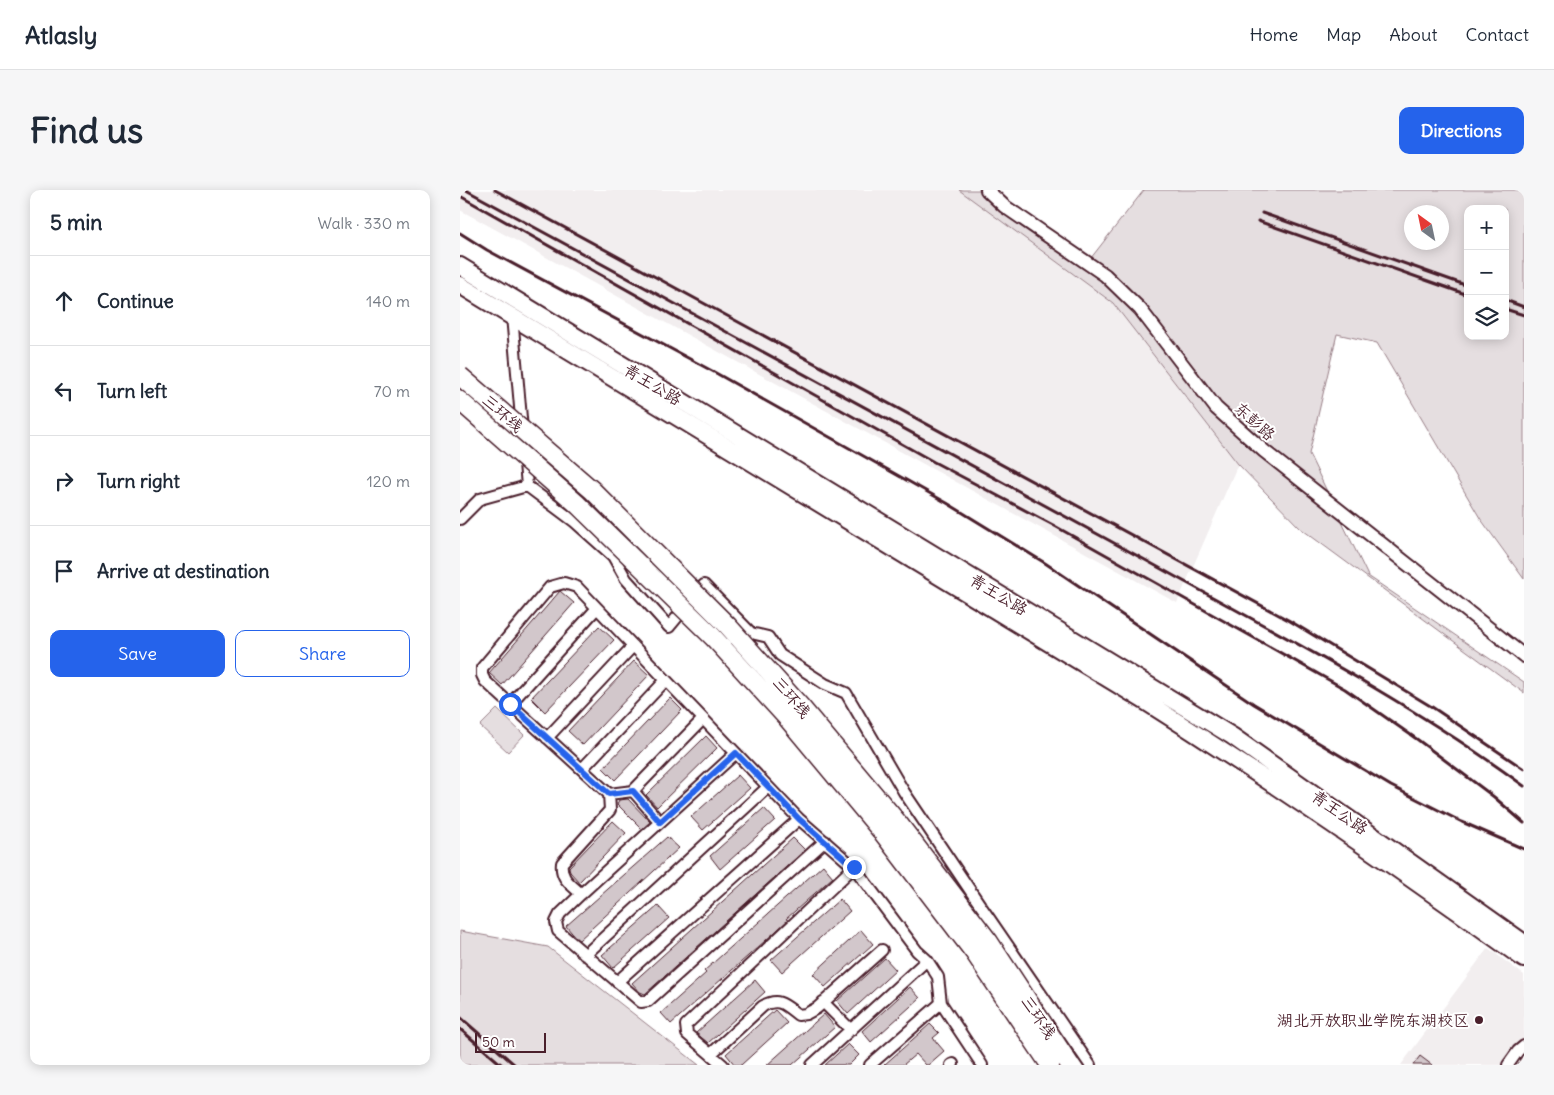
<!DOCTYPE html>
<html lang="en">
<head>
<meta charset="utf-8">
<style>
	:root { --surface:#fff; --page:#f6f6f7; --text:#1f2937; --muted:#747a83; --line:#e0e1e3; --accent:#2563eb }
	body { margin:0; font-family:Delius,"LXGW WenKai TC",sans-serif; background:var(--page); color:var(--text) }
	.controls { position:absolute; right:15px; top:15px; display:grid; overflow:hidden; border-radius:10px; box-shadow:0 2px 12px #0003 }
	.controls button { width:45px; height:45px; display:grid; place-items:center; padding:0; border:0; border-bottom:1px solid var(--line); background:var(--surface); color:var(--text); font:25px sans-serif }
	.compass { position:absolute; left:944px; top:15px; width:45px; height:45px; border-radius:50%; background:var(--surface); box-shadow:0 2px 12px #0003; rotate:327deg }
	.scale { position:absolute; left:15px; bottom:12px; width:71px; box-sizing:border-box; padding-left:5px; border:2px solid #4a1f2b; border-top:0; font-size:14px; line-height:18px; white-space:nowrap; color:#4a1f2b; -webkit-text-stroke:4px #fff; paint-order:stroke }
	.stop { position:absolute; width:15px; height:15px; margin:-11px; border:4px solid #2563eb; border-radius:50%; background:#fff }
	.stop.end { background:#2563eb; border-color:#fff; box-shadow:0 1px 5px #0008 }
	.list { margin:0; padding:0; list-style:none }
	h2 { display:flex; justify-content:space-between; align-items:center; height:65px; margin:0; padding:0 20px; font-size:21px }
	h2 small { font-size:16px; font-weight:400; color:var(--muted) }
	.list li { display:grid; grid-template-columns:32px 1fr auto; gap:15px; align-items:center; box-sizing:border-box; height:90px; padding:0 20px; border-top:1px solid var(--line) }
	.list b { display:block; font-size:19px; white-space:nowrap }
	.list em { font-size:16px; font-style:normal; color:var(--muted) }
	.actions { display:flex; gap:10px; padding:15px 20px }
	.actions a { flex:1; padding:11px 0; border:1px solid var(--accent); border-radius:10px; text-align:center; font-size:18px; color:var(--accent) }
	.actions .main { background:var(--accent); color:#fff }
	.icon { flex:none; width:28px; height:28px; fill:none; stroke:currentColor; stroke-width:2; stroke-linecap:round; stroke-linejoin:round }
	.map { position:relative; flex:none; width:1064px; height:875px; overflow:hidden; border-radius:10px }
	header { display:flex; align-items:center; gap:30px; box-sizing:border-box; height:70px; padding:0 25px; background:var(--surface); border-bottom:1px solid var(--line) }
	header strong { font-size:24px }
	nav { display:flex; gap:28px; margin-inline-start:auto; font-size:18px }
	.intro { display:flex; align-items:center; justify-content:space-between; box-sizing:border-box; height:120px; padding:0 30px }
	h1 { margin:0; font-size:35px }
	.button { padding:12px 22px; border-radius:10px; background:var(--accent); color:#fff; font-size:18px; font-weight:700 }
	main { display:flex; gap:30px; padding:0 30px }
	aside { flex:1; background:var(--surface); border-radius:10px; box-shadow:0 2px 12px #0003 }
	.map>svg:first-child { display:block }
</style>
</head>
<body>
<header>
<strong>Atlasly</strong>
<nav><a>Home</a><a>Map</a><a>About</a><a>Contact</a></nav>
</header>
<div class="intro"><h1>Find us</h1><a class="button">Directions</a></div>
<main>
<aside>
<h2>5 min<small>Walk · 330 m</small></h2>
<ul class="list">
<li><svg class="icon" aria-label="ahead" viewBox="0 0 24 24"><path d="M12 20V5M6 11l6-6 6 6"/></svg><div><b>Continue</b></div><em>140 m</em></li>
<li><svg class="icon" aria-label="left" viewBox="0 0 24 24"><path d="M17 20v-9H6M10 6l-5 5 5 5"/></svg><div><b>Turn left</b></div><em>70 m</em></li>
<li><svg class="icon" aria-label="right" viewBox="0 0 24 24"><path d="M7 20v-9h11M14 6l5 5-5 5"/></svg><div><b>Turn right</b></div><em>120 m</em></li>
<li><svg class="icon" aria-label="arrive" viewBox="0 0 24 24"><path d="M6 21V4h12l-3 4 3 4H6"/></svg><div><b>Arrive at destination</b></div></li>
</ul>
<div class="actions"><a class="main">Save</a><a>Share</a></div>
</aside>
<div class="map">
<svg width="1064" height="875" viewBox="0 0 1064 875">
	<rect width="100%" height="100%" fill="#fff"/>
	<filter id="ink" filterUnits="userSpaceOnUse"><feTurbulence type="fractalNoise" baseFrequency=".02" numOctaves="2"/><feDisplacementMap in="SourceGraphic" scale="10" xChannelSelector="R" yChannelSelector="G"/><feConvolveMatrix kernelMatrix="1 2 1 2 8 2 1 2 1" color-interpolation-filters="sRGB"/></filter>
	<g filter="url(#ink)">
		<path fill="#f2eeef" d="M0 0H499L653 113 778 274 717 413 0 20Z
			M1028 758 1064 785V875H941Z"/>
		<path fill="#e5dee0" stroke="#987e86" fill-rule="evenodd" d="M499 0H524L627 73 684 0H1064V389L1020 328 917 153 877 144 849 264 908 386 1064 492V503L840 338 778 274 653 113ZM1008 19H1045V146H1008ZM952 22H982V52H952Z
			M37 519 64 545 48 562 20 536Z
			M0 741 88 757 239 875H0Z"/>
		<path fill="#d2c7cb" stroke="#4a1f2b" d="M100 401 114 413 42 495 29 483Z
			M139 436 154 450 85 522 71 508Z
			M174 471 189 485 123 555 108 541Z
			M210 508 222 520 155 590 143 578Z
			M246 546 257 558 197 617 186 605Z
			M278 585 290 598 243 640 231 627Z
			M168 609 190 632 182 639 157 614 159 610Z
			M304 618 315 630 260 679 250 666Z
			M153 631 166 643 119 692 110 682 109 677Z
			M207 647 219 658 119 750 117 749 106 736Z
			M333 648 345 660 185 804 180 802 172 793Z
			M363 675 373 687 326 729 328 730 314 743 211 834 201 823 246 783 244 781Z
			M380 709 390 721 322 782 311 770Z
			M198 716 209 728 153 778 142 765Z
			M401 740 413 754 365 797 353 784Z
			M425 768 436 780 388 824 377 811Z
			M295 790 305 802 248 853 236 843Z
			M450 797 460 808 411 852 402 841Z
			M315 820 327 833 281 875H275L266 864Z
			M364 824 375 837 332 875H307Z
			M470 834 479 843 473 848 484 861 468 875H466L456 864 443 875H424Z
			M388 854 399 865 389 875H365Z
			M960 866 972 875H953Z"/>
		<g fill="none" stroke-linecap="round" stroke-linejoin="round">
			<defs>
				<path id="minor" d="M67 296 115 332 153 366 166 389 209 437 244 395 291 443 308 447 320 465 365 494 386 503 444 602 522 718 630 875
					M0 329 20 309 67 296 52 126
					M50 514 137 418
					M87 548 173 456
					M122 579 206 490
					M173 601 200 632
					M149 604 173 601 243 529
					M365 651 188 811 181 812 98 741 96 732 100 724 121 704C111 694 100 689 102 673L150 620 149 604 25 491 22 485V478L90 397 104 393 117 397 339 629 394 677 457 761 467 770 478 787 481 813 522 875
					M121 704 276 563
					M125 765 308 597
					M157 792 339 629
					M363 812 391 840
					M251 864 303 816C319 807 325 815 338 825L346 824 357 818 422 760
					M263 875 227 844 226 835 394 677
					M352 875 467 770
					M410 875 481 813
					M491 875 493 874
					M1048 875 1058 861 1064 856"/>
				<path id="tertiary" d="M527 0 544 16 645 85 680 119 756 218 804 261 1064 466"/>
				<path id="primary" d="M0 76 772 546 1064 753
					M0 95 683 510C813 592 940 679 1064 769"/>
			</defs>
			<use href="#minor" stroke="#4a1f2b" stroke-width="14"/>
			<use href="#tertiary" stroke="#4a1f2b" stroke-width="16"/>
			<use href="#primary" stroke="#4a1f2b" stroke-width="20"/>
			<use href="#minor" stroke="#fff" stroke-width="10"/>
			<use href="#tertiary" stroke="#fff" stroke-width="12"/>
			<use href="#primary" stroke="#fff" stroke-width="16"/>
			<path stroke="#4a1f2b" stroke-width="3" d="M6 0C233 124 461 246 687 371 815 442 946 509 1064 596
				M35 0 830 431 972 517 1064 579
				M0 6 474 272 593 335 885 499 958 550 1034 607 1064 633
				M802 23 1008 96
				M798 31 1008 105
				M0 43 27 60 254 182 487 313 585 373 794 514 931 596 1002 632 1064 659
				M1045 110 1064 117
				M1045 119 1064 125
				M0 827 55 875
				M0 839 42 875"/>
			<defs>
				<path id="trunk-bridge" d="M0 186 132 300 268 436 340 516 438 633 529 752 610 875
					M0 211 116 313 253 447 328 529 423 643 514 762 590 875"/>
			</defs>
			<use href="#trunk-bridge" stroke="#4a1f2b" stroke-width="21" stroke-linecap="butt"/>
			<use href="#trunk-bridge" stroke="#fff" stroke-width="18"/>
		</g>
	</g>
	<g fill="none" stroke-linecap="round" stroke-linejoin="round" filter="url(#ink)">
		<path stroke="#2563eb" stroke-width="6" d="M50 514 149 604 173 601 200 632 276 563 339 629 394 677"/>
	</g>
	<circle fill="#4a1f2b" stroke="#fff" stroke-width="2" cx="1019" cy="830" r="5"/>
	<g text-anchor="middle" stroke-width="4" stroke-linejoin="round" paint-order="stroke">
		<g font-size="16" fill="#4a1f2b" stroke="#fff">
			<text transform="translate(193 194) rotate(31)" y="6">青王公路</text>
			<text transform="translate(43 223) rotate(41)" y="6">三环线</text>
			<text transform="translate(795 231) rotate(42)" y="6">东彭路</text>
			<text transform="translate(539 404) rotate(31)" y="6">青王公路</text>
			<text transform="translate(332 507) rotate(49)" y="6">三环线</text>
			<text transform="translate(880 622) rotate(35)" y="6">青王公路</text>
			<text transform="translate(579 827) rotate(56)" y="6">三环线</text>
		</g>
		<g font-size="16" fill="#4a1f2b" stroke="#fff" text-anchor="end">
			<text x="1009" y="836">湖北开放职业学院东湖校区</text>
		</g>
	</g>
</svg>
<div class="controls">
<button>+</button>
<button>−</button>
<button><svg class="icon" aria-label="layers" viewBox="0 0 24 24"><path d="M12 4l9 5-9 5-9-5zM3 14l9 5 9-5"/></svg></button>
</div>
<svg class="compass" viewBox="-18 -18 36 36"><path d="M0-13l5 13h-10z" fill="#e53935"/><path d="M0 13l5-13h-10z" fill="#747a83"/></svg>
<div class="scale">50 m</div>
<div class="stop" style="left:50px;top:514px"></div>
<div class="stop end" style="left:394px;top:677px"></div>
</div>
</main>
</body>
</html>
